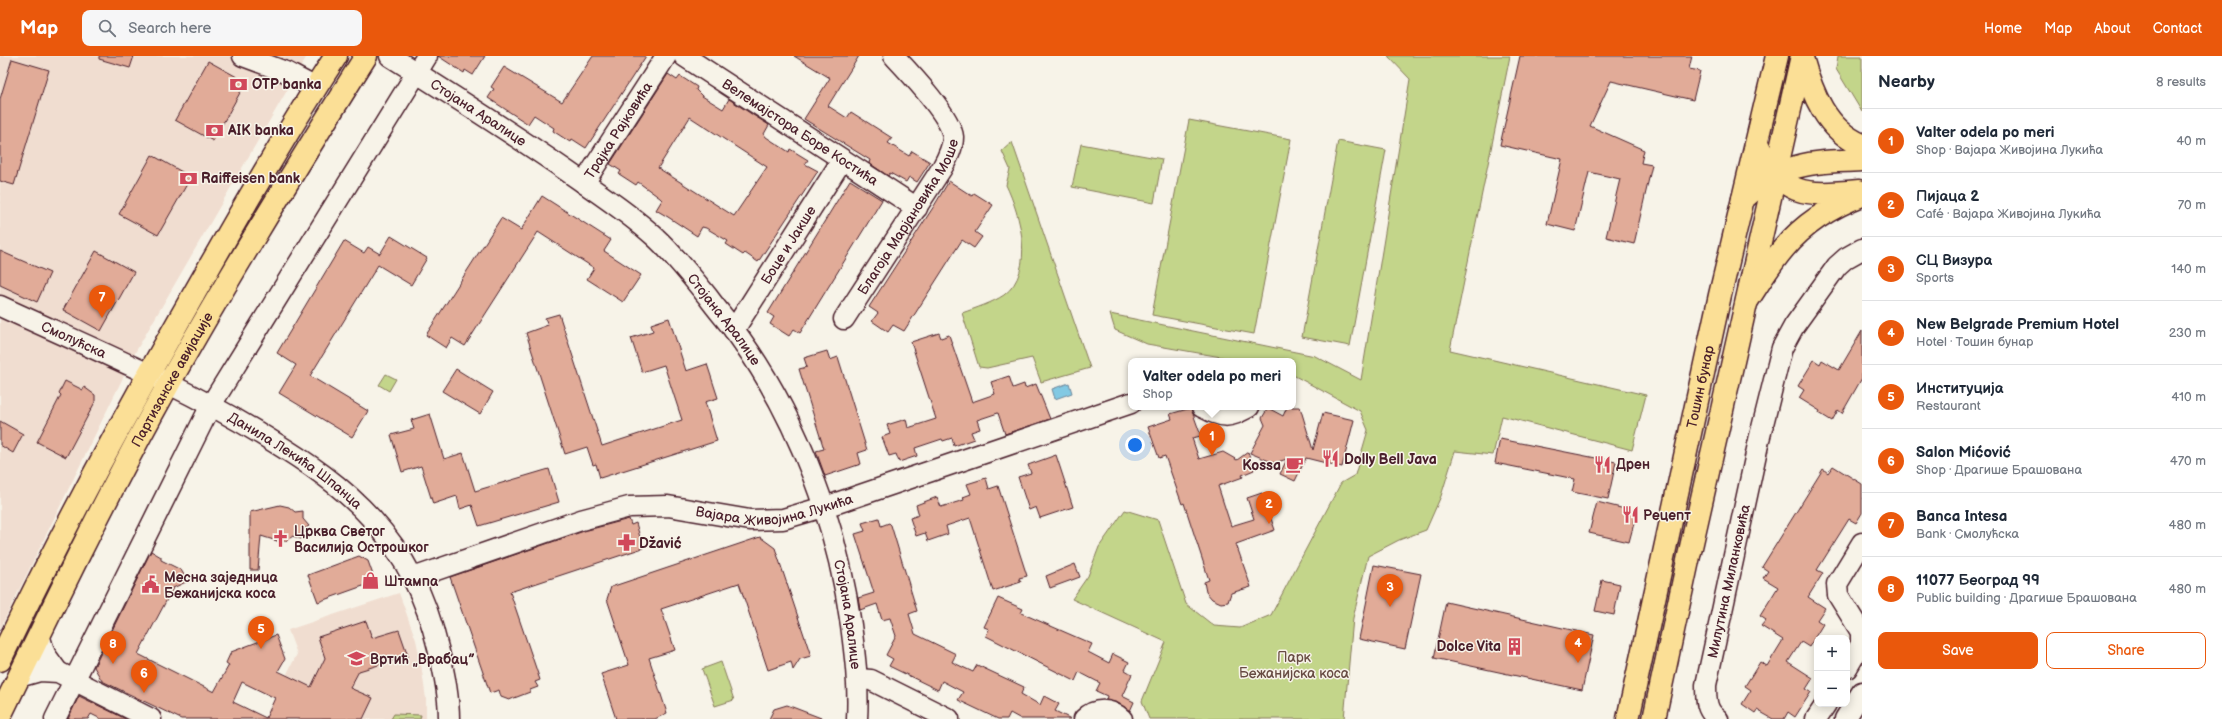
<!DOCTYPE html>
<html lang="en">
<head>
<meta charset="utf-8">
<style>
	:root { --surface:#fff; --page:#f6f6f7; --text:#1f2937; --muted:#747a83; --line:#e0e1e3; --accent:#ea580c }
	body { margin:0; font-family:"Balsamiq Sans",sans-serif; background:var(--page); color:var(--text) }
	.controls { position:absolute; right:12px; bottom:12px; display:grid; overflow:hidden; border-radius:8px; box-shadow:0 2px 10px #0003 }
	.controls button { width:36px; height:36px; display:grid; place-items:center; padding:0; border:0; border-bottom:1px solid var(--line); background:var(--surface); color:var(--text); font:20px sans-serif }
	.you { position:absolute; left:1135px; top:389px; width:14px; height:14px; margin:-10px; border:3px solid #fff; border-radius:50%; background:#1a73e8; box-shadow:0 0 0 6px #1a73e833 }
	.badge { display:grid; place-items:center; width:26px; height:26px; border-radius:50%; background:var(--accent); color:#fff; font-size:13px; font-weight:700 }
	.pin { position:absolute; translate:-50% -33px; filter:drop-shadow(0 1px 2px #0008) }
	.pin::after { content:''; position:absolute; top:21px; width:14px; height:12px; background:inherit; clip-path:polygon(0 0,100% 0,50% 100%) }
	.popup { position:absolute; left:1128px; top:302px; width:168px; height:52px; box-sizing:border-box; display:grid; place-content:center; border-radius:8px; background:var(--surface); filter:drop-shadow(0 1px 3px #0005); font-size:13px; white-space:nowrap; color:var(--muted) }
	.popup b { font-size:15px; color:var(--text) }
	.popup::after { content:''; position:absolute; left:50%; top:100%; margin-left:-8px; border:8px solid transparent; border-top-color:var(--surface) }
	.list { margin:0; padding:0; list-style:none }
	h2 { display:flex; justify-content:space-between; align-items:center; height:52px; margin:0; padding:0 16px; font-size:17px }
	h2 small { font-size:13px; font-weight:400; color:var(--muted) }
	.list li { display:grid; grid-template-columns:26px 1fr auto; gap:12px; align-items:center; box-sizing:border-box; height:64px; padding:0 16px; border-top:1px solid var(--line) }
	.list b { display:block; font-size:15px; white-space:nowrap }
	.list p { margin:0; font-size:13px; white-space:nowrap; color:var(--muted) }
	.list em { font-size:13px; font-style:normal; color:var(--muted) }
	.actions { display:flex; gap:8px; padding:12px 16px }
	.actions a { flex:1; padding:9px 0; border:1px solid var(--accent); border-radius:8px; text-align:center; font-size:14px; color:var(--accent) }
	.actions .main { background:var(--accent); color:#fff }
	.icon { flex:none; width:22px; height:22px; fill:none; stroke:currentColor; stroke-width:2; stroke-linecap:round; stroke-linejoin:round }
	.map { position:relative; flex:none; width:1862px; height:663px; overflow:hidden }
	header { display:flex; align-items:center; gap:24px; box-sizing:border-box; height:56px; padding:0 20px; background:var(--accent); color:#fff }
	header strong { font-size:19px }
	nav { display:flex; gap:22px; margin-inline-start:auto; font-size:14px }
	.search { width:280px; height:36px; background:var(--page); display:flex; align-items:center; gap:10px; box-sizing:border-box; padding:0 14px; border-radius:8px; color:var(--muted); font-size:15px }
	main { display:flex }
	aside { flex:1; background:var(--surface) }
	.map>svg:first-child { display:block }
</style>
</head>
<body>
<header>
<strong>Map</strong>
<div class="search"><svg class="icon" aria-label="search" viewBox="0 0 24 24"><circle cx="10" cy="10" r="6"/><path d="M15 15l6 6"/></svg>Search here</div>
<nav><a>Home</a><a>Map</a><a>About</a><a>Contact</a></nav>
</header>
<main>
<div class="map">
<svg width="1862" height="663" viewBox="0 0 1862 663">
	<rect width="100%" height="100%" fill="#f7f3e8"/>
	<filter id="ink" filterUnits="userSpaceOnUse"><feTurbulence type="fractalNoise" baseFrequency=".025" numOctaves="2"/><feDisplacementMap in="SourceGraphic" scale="8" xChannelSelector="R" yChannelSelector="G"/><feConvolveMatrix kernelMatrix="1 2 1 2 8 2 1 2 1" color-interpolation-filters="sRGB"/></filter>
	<g filter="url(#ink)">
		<path fill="#f0ddd0" d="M0 0H307L136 295 0 573Z
			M399 537 416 584 421 608 426 643V663H264L297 598 288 574Z"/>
		<path fill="#c3d58a" stroke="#867a5a" d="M1388 0H1510L1450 294 1646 339 1632 394 1502 360 1493 399 1455 395 1441 440 1426 474 1399 484 1368 500 1353 562 1344 663H1149L1142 645 1166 586 1072 543 1088 520 1099 491 1125 454 1158 464 1186 548 1214 570 1240 572 1271 559 1341 427 1355 419 1368 374 1360 355 1293 319V305H1244L1147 288 1115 274 1110 258 1315 300 1361 324 1410 23Z
			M1838 0H1862V56L1836 13Z
			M1189 64 1291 83 1254 278 1152 259Z
			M1338 85 1386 94 1350 290 1302 281Z
			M1012 86 1090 312 1041 326 1032 302 987 312 979 311 962 257C976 252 992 247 1004 239 1036 215 1020 158 1006 129L1010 113 1002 95Z
			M1081 88 1162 103 1154 147 1072 131Z
			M386 318 396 323 389 335 379 329Z
			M721 606 734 644 715 650 702 613Z
			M394 658 421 659 420 663H391Z"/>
		<path fill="#82c9e3" stroke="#6c8599" d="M1069 327 1072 337 1055 343 1052 333Z"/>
		<path fill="#e1ab98" stroke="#4a1f2b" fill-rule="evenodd" d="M99 0H134L130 12 99 3Z
			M438 0H485L473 19 465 14 464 17Z
			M593 0H646L586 92 572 83 570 86 553 75 554 72 534 59 528 68 488 42 494 33 491 31 504 11 562 46Z
			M794 0H859L828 50 847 62 851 56 892 82 888 87 909 100 912 95 930 106 917 126 909 121 906 126 890 117 888 120 869 107 870 104 804 63 830 22Z
			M1520 0H1692L1689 13 1700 15 1693 44 1611 25 1590 70 1644 94 1641 107 1652 109 1634 188 1606 181 1620 123 1589 116 1575 175 1547 168 1562 103 1500 89Z
			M12 3 49 14 14 129 0 125V43Z
			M208 5 246 26 213 85 175 64Z
			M668 18 677 24 680 20 697 31 696 34 702 40 723 53 729 43 753 59 769 69 764 78 766 81 789 96 790 93 808 104 805 108 818 115 758 206 745 197 743 199 726 188 728 185 706 172 702 171 697 180 668 161 656 154 662 144 660 142 638 126 636 129 619 118 621 115 610 108ZM690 61 767 111 734 160 658 112Z
			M152 99 191 121 158 179 119 158Z
			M850 124 882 144 800 277 794 273 789 280 770 268 774 261 768 257Z
			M949 125 972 140 974 137 993 149 975 176 982 181 974 192 962 184 904 275 893 269 888 276 872 265 878 257 869 251 934 150Z
			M542 140 611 184 604 195 641 219 623 246 587 223 594 212 538 176 465 290 452 282 446 292 426 279 501 162 521 174Z
			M391 180 427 202 411 229 378 209 310 320 368 355 352 381 279 337 296 309 277 297 344 185 364 197 368 191 380 198Z
			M0 195 50 217 37 246 0 229Z
			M96 195 134 216 101 275 63 254Z
			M559 258 602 390 682 364 664 309 642 316 631 282 653 275 651 268 669 262 686 315 707 308 718 342 705 346 717 385 600 422 596 408 593 409 587 391 565 398 526 277 548 269 545 262Z
			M1862 275V322L1842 357 1838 354 1832 365 1819 357 1820 355 1799 342 1804 334 1798 330 1814 304 1820 308 1822 304 1839 314Z
			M939 277 941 282 949 279 972 346 995 338 991 326 1009 320 1013 332 1024 328 1025 332 1036 328 1050 363 1005 378 998 357 977 364 980 373 971 376 974 383 954 390 952 382 943 385 942 383 915 392 917 400 899 406 896 398 889 400 882 381 890 378 887 369 906 363 908 372 936 363 911 286Z
			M827 295 830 304 838 301 867 394 858 397 861 408 825 420 816 395 824 393 799 313 807 311 804 302Z
			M456 313 493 336 480 358 442 335Z
			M65 325 83 334 84 331 95 339V346L66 401 37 386 61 339 59 337Z
			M1287 351H1300L1313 394 1323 357 1354 364 1342 411 1306 402 1295 425 1280 418 1287 403 1274 407 1250 397 1265 369 1262 362 1268 352 1283 360Z
			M1191 352 1201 380 1192 382 1199 403 1223 396 1237 404 1248 396 1254 414 1242 419 1243 421 1218 430 1231 470 1254 463 1247 442 1262 437 1275 474 1236 488 1251 531 1231 537 1228 546 1221 547 1212 543 1206 536 1204 526 1209 524 1184 447 1182 448 1165 400 1159 402 1148 371 1172 363 1170 358Z
			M430 358 444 403 463 397 475 435 549 413 559 446 479 470 472 449 460 453 457 440 433 448 421 410 402 416 391 379 414 373 411 364Z
			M0 365 23 378 13 397 0 389Z
			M1500 383 1616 406 1608 443 1572 436 1575 423 1495 407Z
			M1056 399 1073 451 1040 462 1036 451 1029 454 1018 421 1031 417 1028 409Z
			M1833 410 1862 428V457L1856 467 1849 463 1817 514 1823 517 1808 541 1825 552 1817 564 1823 568 1809 591 1801 586 1788 606 1813 622 1806 633 1811 636 1795 661 1788 656 1784 663H1773L1757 654 1755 657 1742 648 1751 634 1745 630 1760 606 1767 610 1783 584 1761 570 1766 564 1760 560 1778 531 1763 522 1768 515 1762 511 1823 413 1828 417Z
			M986 422 989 433 998 430 1027 520 1019 522 1021 526 993 535 970 462 946 470 948 478 928 485 925 477 916 480 910 462 919 459 916 449 937 441 941 451 964 444 963 441 971 438 967 428Z
			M1597 446 1637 456 1629 486 1589 477Z
			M280 449 289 451 295 456 303 455V463L309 470 303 474 301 483 293 480 286 485H277L261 480 258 514H250V456Z
			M879 462 881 470 889 467 891 469 917 555 909 558 915 578 956 598 952 606 973 616 977 609 1024 631 1021 638 1040 649 1044 640 1059 648 1055 655 1071 663H1021L1010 657 1007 663H998L958 644 963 636 942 625 938 634 889 610 893 603 886 599 896 580 890 562 882 564 877 548 860 554 858 542 874 537 855 478 865 475 862 467Z
			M629 463 631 469 636 467 643 492 510 536 540 624 535 626 538 631 530 634V636L509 644 501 641 499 634 490 637 450 521 584 475Z
			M760 481 775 492 811 600 800 603 793 614 791 606 768 614 739 527 661 553 675 594 649 602 667 657 655 663H616L601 618 629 609 607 543 611 531Z
			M151 495 161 501V504L181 514 188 525 173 532 138 598 214 636 229 609 226 607 231 596 276 579 285 603 278 615 311 631 325 602 318 581 366 565 372 582 399 574 408 600 359 615 350 632 373 642 363 663H181L102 625 94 611ZM242 626 275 642 266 662 233 646Z
			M359 500 368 505 373 519 371 530 366 531 363 530 318 546 308 519Z
			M1075 508 1080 521 1050 532 1046 520Z
			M1374 509 1421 518 1405 593 1359 583Z
			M1602 524 1620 528 1614 559 1595 555Z
			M998 542 1023 553 1021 557 1092 588 1088 596 1109 607 1113 598 1129 606 1125 614 1132 618 1122 640 1134 646 1130 655 1118 647 1106 644 1107 640 1096 635 1100 627 1079 616 1075 625 986 580 989 573 984 571Z
			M1446 546 1594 579 1582 634 1434 602Z
			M79 640 126 663H101L91 658 88 663H68Z
			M787 649 821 662V663H769L774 653Z"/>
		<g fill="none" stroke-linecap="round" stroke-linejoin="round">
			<defs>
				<g id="minor">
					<path d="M243 0 286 16 316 32"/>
					<path id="s1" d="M390 0C452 39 514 78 574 120 601 139 629 157 654 180 674 198 691 220 708 241 718 255 730 268 740 282 799 365 837 468 851 569 855 600 859 631 857 663"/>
					<path id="s2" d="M684 0 917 152"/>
					<path id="s3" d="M584 127 666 0"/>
					<path id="s4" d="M0 250C91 292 184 330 269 383 307 406 342 430 372 463 405 499 427 545 438 592 444 615 449 639 449 663"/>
					<path id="s5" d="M844 263 942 112C947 103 953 92 953 81 951 60 909 16 894 0"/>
					<path id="s6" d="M734 274 842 104"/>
					<path d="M1202 351C1224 362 1227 363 1249 351"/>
					<path id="s7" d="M413 522 581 464 629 451 668 450 750 464 783 463 837 447 1131 347"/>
					<path d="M39 579 45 598 58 616"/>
					<path d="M1847 612 1861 588V576L1838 539 1837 528 1862 487"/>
					<path d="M19 621 40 615 58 616 151 663"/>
					<path d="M858 623 871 624 949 663"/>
					<path d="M55 663 211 349 427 0"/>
					<path d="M1084 663C1095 652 1110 652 1122 663"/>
					<path id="s8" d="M1718 663C1706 655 1706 644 1706 629L1759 384 1782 292 1794 270 1837 210 1846 202 1862 193"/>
					<path d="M1816 663 1826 648"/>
					<path d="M1845 663 1862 636"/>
				</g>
				<g id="major">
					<path d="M0 604C55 489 115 377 178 266 229 176 280 86 336 0"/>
					<path id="s9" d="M0 660C49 559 98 457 152 358 219 236 292 118 366 0"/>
					<path id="s10" d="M1628 663 1720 239 1777 0"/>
					<path d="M1654 663 1689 500 1802 0"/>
				</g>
				<path id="highway" d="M1802 2C1812 37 1826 74 1862 89
					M1757 87C1781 141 1804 140 1859 135
					M1743 143C1784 106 1810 106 1862 104
					M1747 245C1759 227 1770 208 1784 192 1804 168 1833 150 1862 139"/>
			</defs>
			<use href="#minor" stroke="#4a1f2b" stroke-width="23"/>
			<use href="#major" stroke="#4a1f2b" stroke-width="25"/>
			<use href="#highway" stroke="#4a1f2b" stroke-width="25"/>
			<use href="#minor" stroke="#f7f3e8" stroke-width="20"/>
			<use href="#major" stroke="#fbdf96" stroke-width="22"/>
			<use href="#highway" stroke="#fbdf96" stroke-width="22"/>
		</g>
	</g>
	<defs>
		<symbol id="bank-bare" viewBox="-9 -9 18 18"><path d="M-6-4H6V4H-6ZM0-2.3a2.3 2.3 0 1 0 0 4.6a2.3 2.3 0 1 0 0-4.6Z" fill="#d1495b" stroke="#f7f3e8" stroke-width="2.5" paint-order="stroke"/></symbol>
		<symbol id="restaurant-bare" viewBox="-9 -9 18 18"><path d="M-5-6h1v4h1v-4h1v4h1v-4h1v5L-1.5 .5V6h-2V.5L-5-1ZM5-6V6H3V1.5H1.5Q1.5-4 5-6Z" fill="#d1495b" stroke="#f7f3e8" stroke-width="2.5" paint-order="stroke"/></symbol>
		<symbol id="cafe-bare" viewBox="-9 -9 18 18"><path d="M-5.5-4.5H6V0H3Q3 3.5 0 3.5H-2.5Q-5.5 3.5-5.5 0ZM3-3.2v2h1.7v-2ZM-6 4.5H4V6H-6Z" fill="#d1495b" stroke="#f7f3e8" stroke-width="2.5" paint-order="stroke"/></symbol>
		<symbol id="church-bare" viewBox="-9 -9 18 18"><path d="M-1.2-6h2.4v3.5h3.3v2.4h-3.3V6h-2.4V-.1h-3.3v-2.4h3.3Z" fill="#d1495b" stroke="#f7f3e8" stroke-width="2.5" paint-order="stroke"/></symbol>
		<symbol id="pharmacy-bare" viewBox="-9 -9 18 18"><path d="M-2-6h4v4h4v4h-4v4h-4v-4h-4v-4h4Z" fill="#d1495b" stroke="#f7f3e8" stroke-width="2.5" paint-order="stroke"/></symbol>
		<symbol id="shop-bare" viewBox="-9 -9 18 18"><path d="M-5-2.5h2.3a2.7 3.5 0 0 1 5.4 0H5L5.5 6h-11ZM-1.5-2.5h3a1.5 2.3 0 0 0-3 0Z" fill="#d1495b" stroke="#f7f3e8" stroke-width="2.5" paint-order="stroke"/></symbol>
		<symbol id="civic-bare" viewBox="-9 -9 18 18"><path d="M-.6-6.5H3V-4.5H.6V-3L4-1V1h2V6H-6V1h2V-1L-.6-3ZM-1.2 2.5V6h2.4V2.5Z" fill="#d1495b" stroke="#f7f3e8" stroke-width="2.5" paint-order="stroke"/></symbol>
		<symbol id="building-bare" viewBox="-9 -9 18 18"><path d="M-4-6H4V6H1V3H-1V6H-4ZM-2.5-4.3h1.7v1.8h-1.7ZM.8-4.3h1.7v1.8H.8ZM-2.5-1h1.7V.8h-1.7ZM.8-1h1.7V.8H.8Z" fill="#d1495b" stroke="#f7f3e8" stroke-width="2.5" paint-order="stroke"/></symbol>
		<symbol id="school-bare" viewBox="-9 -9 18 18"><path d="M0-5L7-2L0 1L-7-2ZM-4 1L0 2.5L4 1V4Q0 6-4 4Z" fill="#d1495b" stroke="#f7f3e8" stroke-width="2.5" paint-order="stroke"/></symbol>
	</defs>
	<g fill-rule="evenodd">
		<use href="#bank-bare" x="226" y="16" width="25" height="25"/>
		<use href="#bank-bare" x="202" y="62" width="25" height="25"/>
		<use href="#bank-bare" x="176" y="110" width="25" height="25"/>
		<use href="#restaurant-bare" x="1318" y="390" width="25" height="25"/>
		<use href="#restaurant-bare" x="1590" y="396" width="25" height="25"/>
		<use href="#cafe-bare" x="1282" y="396" width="25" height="25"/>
		<use href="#restaurant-bare" x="1618" y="446" width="25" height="25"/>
		<use href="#church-bare" x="268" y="470" width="25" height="25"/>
		<use href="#pharmacy-bare" x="614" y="474" width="25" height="25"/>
		<use href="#shop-bare" x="358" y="512" width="25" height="25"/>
		<use href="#civic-bare" x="138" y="516" width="25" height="25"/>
		<use href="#building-bare" x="1502" y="578" width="25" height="25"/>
		<use href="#school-bare" x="344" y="590" width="25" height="25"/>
	</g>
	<g text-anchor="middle" stroke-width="3" stroke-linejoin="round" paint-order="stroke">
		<g font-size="14" font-weight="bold" fill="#4a1f2b" stroke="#f7f3e8" text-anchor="start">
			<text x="252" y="33">OTP banka</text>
			<text x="228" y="79">AIK banka</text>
			<text x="201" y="127">Raiffeisen bank</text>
			<text x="1344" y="408">Dolly Bell Java</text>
			<text x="1616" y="413">Дрен</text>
			<text x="1281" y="414" text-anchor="end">Kossa</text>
			<text x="1643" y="464">Рецепт</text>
			<text x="294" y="480">Црква Светог<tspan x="294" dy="16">Василија Острошког</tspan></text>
			<text x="639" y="492">Džavić</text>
			<text x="164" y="526">Месна заједница<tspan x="164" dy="16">Бежанијска коса</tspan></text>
			<text x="384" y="530">Штампа</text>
			<text x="1501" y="595" text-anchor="end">Dolce Vita</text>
			<text x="370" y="608">Вртић „Врабац”</text>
		</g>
		<g font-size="14" fill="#4a1f2b" stroke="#f7f3e8">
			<text dy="5" stroke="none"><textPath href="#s1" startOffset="105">Стојана Аралице</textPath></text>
			<text dy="5" stroke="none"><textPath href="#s3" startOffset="63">Трајка Рајковића</textPath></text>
			<text dy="5" stroke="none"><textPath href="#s2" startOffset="139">Велемајстора Боре Костића</textPath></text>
			<text dy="5" stroke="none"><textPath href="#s5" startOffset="121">Благоја Марјановића Моше</textPath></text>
			<text dy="5" stroke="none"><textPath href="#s6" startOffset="101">Боце и Јакше</textPath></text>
			<text dy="5" stroke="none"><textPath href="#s1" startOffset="429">Стојана Аралице</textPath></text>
			<text dy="5" stroke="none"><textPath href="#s4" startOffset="81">Смолућска</textPath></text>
			<text dy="5" stroke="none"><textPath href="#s9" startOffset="378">Партизанске авијације</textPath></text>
			<text dy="5" stroke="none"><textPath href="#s10" startOffset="340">Тошин бунар</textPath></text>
			<text dy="5" stroke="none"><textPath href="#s4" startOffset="334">Данила Лекића Шпанца</textPath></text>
			<text dy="5" stroke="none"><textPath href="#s7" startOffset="375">Вајара Живојина Лукића</textPath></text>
			<text dy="5" stroke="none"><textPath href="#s8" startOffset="144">Милутина Миланковића</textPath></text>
			<text dy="5" stroke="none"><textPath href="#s1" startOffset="753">Стојана Аралице</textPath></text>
		</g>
		<g font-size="14" fill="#684c43" stroke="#f7f3e8">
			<text x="1294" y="606">Парк<tspan x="1294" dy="16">Бежанијска коса</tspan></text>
		</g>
	</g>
</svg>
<div class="controls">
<button>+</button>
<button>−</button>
</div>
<div class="you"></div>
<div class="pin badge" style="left:1212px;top:400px">1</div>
<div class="popup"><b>Valter odela po meri</b>Shop</div>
<div class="pin badge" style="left:1269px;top:468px">2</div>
<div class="pin badge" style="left:1390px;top:551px">3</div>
<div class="pin badge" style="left:1578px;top:607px">4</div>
<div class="pin badge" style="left:261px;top:593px">5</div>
<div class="pin badge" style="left:144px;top:637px">6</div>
<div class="pin badge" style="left:102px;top:262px">7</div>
<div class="pin badge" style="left:113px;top:608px">8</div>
</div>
<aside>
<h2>Nearby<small>8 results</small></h2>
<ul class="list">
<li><span class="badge">1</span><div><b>Valter odela po meri</b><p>Shop · Вајара Живојина Лукића</p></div><em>40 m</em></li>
<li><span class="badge">2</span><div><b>Пијаца 2</b><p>Café · Вајара Живојина Лукића</p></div><em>70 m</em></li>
<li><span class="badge">3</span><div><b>СЦ Визура</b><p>Sports</p></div><em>140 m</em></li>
<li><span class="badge">4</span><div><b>New Belgrade Premium Hotel</b><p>Hotel · Тошин бунар</p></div><em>230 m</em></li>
<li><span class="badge">5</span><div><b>Институција</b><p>Restaurant</p></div><em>410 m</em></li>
<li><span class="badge">6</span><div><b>Salon Mićović</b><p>Shop · Драгише Брашована</p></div><em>470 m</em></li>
<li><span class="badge">7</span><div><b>Banca Intesa</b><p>Bank · Смолућска</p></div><em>480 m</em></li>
<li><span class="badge">8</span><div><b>11077 Београд 99</b><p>Public building · Драгише Брашована</p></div><em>480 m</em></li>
</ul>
<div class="actions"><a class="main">Save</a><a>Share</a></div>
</aside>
</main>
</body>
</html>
